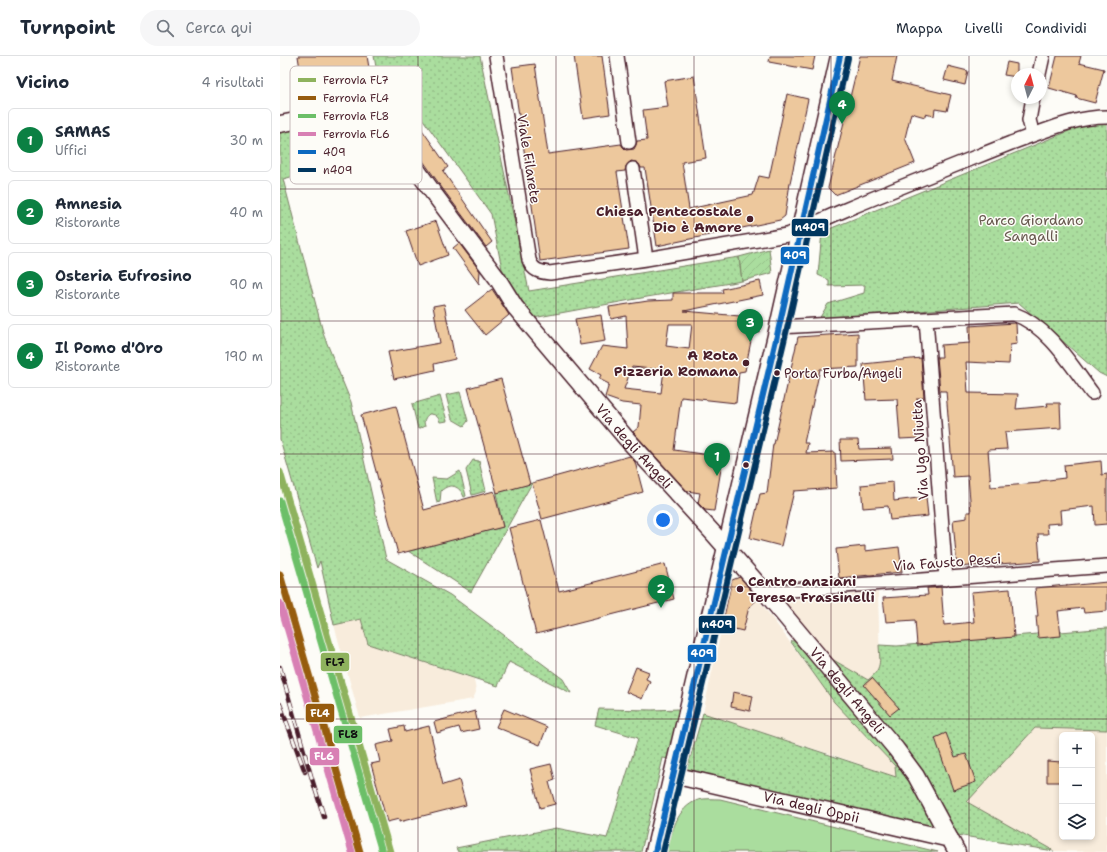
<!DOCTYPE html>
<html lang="it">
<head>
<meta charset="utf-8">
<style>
	:root { --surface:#fff; --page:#f6f6f7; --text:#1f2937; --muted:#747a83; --line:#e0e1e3; --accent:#0b8043 }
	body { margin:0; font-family:"Shantell Sans",sans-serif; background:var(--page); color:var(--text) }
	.controls { position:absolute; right:12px; bottom:12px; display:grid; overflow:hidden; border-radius:6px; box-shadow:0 2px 6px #0003 }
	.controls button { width:36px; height:36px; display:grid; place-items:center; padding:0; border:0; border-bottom:1px solid var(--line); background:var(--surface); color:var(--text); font:20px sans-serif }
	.compass { position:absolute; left:731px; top:12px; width:36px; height:36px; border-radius:50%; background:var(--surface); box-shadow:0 2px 6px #0003; rotate:6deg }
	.you { position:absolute; left:383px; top:464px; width:14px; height:14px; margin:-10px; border:3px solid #fff; border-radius:50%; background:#1a73e8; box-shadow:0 0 0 6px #1a73e833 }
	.badge { display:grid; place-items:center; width:26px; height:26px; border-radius:50%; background:var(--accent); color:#fff; font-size:13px; font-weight:700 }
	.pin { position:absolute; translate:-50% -33px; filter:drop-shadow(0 1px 2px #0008) }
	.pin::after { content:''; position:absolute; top:21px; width:14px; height:12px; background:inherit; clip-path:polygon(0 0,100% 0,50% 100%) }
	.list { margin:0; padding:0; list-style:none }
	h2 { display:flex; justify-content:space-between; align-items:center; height:52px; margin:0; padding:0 16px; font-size:17px }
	h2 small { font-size:13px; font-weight:400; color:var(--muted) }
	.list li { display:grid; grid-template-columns:26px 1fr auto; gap:12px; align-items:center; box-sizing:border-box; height:64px; margin:0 8px 8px; padding:0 8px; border:1px solid var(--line); border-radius:6px }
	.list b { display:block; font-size:15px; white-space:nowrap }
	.list p { margin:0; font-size:13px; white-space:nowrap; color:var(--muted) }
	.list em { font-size:13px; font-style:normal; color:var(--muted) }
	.icon { flex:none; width:22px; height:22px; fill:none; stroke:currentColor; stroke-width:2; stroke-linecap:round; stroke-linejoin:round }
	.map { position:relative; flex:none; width:827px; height:796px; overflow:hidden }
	header { display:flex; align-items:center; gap:24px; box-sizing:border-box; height:56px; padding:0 20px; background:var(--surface); border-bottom:1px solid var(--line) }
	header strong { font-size:19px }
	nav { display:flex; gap:22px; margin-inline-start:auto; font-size:14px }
	.search { width:280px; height:36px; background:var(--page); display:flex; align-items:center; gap:10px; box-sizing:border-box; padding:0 14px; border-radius:22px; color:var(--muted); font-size:15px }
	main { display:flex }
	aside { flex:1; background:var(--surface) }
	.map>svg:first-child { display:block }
</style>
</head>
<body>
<header>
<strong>Turnpoint</strong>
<div class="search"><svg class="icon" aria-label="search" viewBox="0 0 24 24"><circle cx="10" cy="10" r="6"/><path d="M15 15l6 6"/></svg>Cerca qui</div>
<nav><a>Mappa</a><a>Livelli</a><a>Condividi</a></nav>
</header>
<main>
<aside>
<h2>Vicino<small>4 risultati</small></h2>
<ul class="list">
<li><span class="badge">1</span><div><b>SAMAS</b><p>Uffici</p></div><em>30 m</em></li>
<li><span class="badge">2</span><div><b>Amnesia</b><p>Ristorante</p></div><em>40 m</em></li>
<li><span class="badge">3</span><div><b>Osteria Eufrosino</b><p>Ristorante</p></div><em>90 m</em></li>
<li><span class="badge">4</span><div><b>Il Pomo d'Oro</b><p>Ristorante</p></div><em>190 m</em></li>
</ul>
</aside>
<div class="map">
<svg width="827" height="796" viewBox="0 0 827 796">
	<defs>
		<pattern id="grass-dots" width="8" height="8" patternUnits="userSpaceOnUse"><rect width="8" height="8" fill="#aadd9e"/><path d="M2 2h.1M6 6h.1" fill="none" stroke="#94bd88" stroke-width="1.8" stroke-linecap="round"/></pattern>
		<pattern id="garden-furrows" width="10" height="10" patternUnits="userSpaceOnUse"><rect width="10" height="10" fill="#aadd9e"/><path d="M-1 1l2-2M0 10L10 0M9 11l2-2" fill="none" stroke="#94bd88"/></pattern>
	</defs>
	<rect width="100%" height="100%" fill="#fdfcf7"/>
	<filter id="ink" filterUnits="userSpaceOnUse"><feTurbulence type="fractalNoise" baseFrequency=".025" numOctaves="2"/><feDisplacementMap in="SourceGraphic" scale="8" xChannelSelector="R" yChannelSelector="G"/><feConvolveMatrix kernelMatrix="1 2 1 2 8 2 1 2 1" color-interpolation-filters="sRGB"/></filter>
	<g filter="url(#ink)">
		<path fill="#f8ecdc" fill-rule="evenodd" d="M598 536 600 606 596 618 588 624 550 602 500 545Z
			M478 543 554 646 615 710 616 721 559 701 423 657 442 570 463 575 468 552Z
			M81 563 88 588 194 623 196 636 193 643 80 662 54 569Z
			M755 672 827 674V796L774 795 687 746ZM782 679H812V781H782Z"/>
		<path fill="url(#grass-dots)" stroke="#7a7e64" d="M94 0H200L249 235 459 201 462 225 367 241 253 262 222 213 211 158 139 58 96 11Z
			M811 66 827 68V321L819 317 739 247 539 263 548 248 584 237 585 229 549 230V224L538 219 542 176Z
			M15 71 26 117 3 123 44 280 71 346 106 503 170 539 283 623 291 637 229 606 218 630 88 588 81 563 54 569 40 505 37 512 0 383V74Z
			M180 336 188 365 184 370 172 363 166 339Z
			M160 340 167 365 160 366C158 360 155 358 149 358 145 361 143 365 145 370L138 373 132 348Z
			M193 404 199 405 206 435 192 439 186 414Z
			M180 415 186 440 184 441C180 430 170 426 161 435L160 446 157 447 152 422 167 423Z
			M252 427 191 536 128 495 223 471 216 437Z
			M827 572V674L755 672 687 746 774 795 677 779 407 713 423 657 616 721 615 710 554 646 511 586 527 575 550 602 588 624C602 613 600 606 599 589L617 590Z
			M319 653 372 654 399 653 389 703 383 702 361 796H178L176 792 276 772 327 782 358 682 315 669Z"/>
		<path fill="url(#garden-furrows)" stroke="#7a7e64" d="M489 193 492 217 462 225 459 201Z"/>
		<path fill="#aadd9e" stroke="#7a7e64" d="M440 743 658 796H387C392 776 396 752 418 744 424 742 434 743 440 743Z"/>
		<path fill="#edc89d" stroke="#4a1f2b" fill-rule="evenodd" d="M18 0H87L94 41 31 52 26 25 22 26Z
			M294 0H322L330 58 303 62Z
			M490 0H535L532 14 489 6Z
			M580 0H617L612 25 671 39 667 55 655 53 654 60 645 58V61L631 57 625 82 635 107 555 139 548 132Z
			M777 0H801L799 7 824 13 815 47 796 42 797 40 769 32Z
			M727 6 737 8V21L724 19Z
			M255 8 268 98 341 88 343 91 346 94 354 93 356 89 357 85 367 84 363 54 388 51 384 25 414 20 426 102 402 106 409 153 473 139 479 120 489 122 507 38 528 43 510 127 505 160 500 164 377 190 365 112H361L359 108 356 106 351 105 346 110 345 115 337 116 349 193 260 205 232 11Z
			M668 10 688 15 685 29 664 24Z
			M115 35 168 111 163 115 212 186 206 191 162 132 134 92 98 46Z
			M156 165 168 199 138 210 126 175Z
			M179 187 200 215 199 228 173 192Z
			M480 225 483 239 404 255 482 262 479 276 473 275 465 315 459 316 456 347 401 341 394 394 443 401 434 455 425 454 418 447 420 437 407 435 353 376 359 371 361 349 342 347 325 341 329 328 319 323 321 319 310 313 322 290 348 293 346 260 331 263 329 251 368 245 393 244V237H443L442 233ZM389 268H412L409 293 386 290ZM352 311 384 314 381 337 344 333Z
			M212 233 229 259 205 279 185 254Z
			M164 248 175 303 154 308 155 314 114 323 108 296 160 287 153 250Z
			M321 259 325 285 300 289 295 263Z
			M735 267 736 268 737 288 730 289 729 308 686 306 688 337 738 338 736 353 768 350 767 347H780L781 372 725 376 727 393 708 394 711 431 760 427V425L785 422 784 409 821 405 822 419 827 418V468L815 469 814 450 780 454 781 467 767 468 768 478H758L760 505 677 511 673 464 687 462V456H691L688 420 673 421 666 335H660L657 301H662L661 289 690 287 689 270Z
			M578 277V311L540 313 524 387H528L526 397 555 396 557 432 514 435 501 490 470 482 480 438 487 437 493 388H494L518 281Z
			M641 302 644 342H637L641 382 620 383 617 343 586 344 583 308Z
			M221 323 250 428 217 437 188 332Z
			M116 350 144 454 214 435 223 471 118 498 81 359Z
			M560 384H578L579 393 612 392 613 403 561 405Z
			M350 400 355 406 363 436 262 463 252 427Z
			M613 426 614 445 646 441 648 460 610 464 608 450 583 452 581 429Z
			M261 464 279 535 385 508 394 543 256 578 229 472Z
			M585 490V495L619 491 622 516 559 522 556 493Z
			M460 521 478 543 469 551 463 575 442 570 452 524Z
			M827 526V555L804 557 803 552 778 555 781 580 758 582 756 560H758L755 532 787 529V530Z
			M661 531 664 569 694 566 691 536 730 533 734 581 637 589 635 564 606 566 603 542 648 539 647 532Z
			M356 611 369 616 366 623 370 625 362 643 346 636Z
			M592 622 619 652 610 659 584 629Z
			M453 636 473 640 470 655 451 651Z
			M224 653 267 671 260 689 216 671Z
			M195 655 199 673 181 677 179 671 157 677 154 666Z
			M124 670 125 676 149 670 163 729 179 724 186 749 119 766V763L107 766 91 708 100 706 96 689 113 685 110 673Z
			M666 677 675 701 686 698 696 726 673 734 655 682Z
			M767 705 782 706V726H767Z
			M271 708 275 724 269 726 275 748 260 752 250 713Z"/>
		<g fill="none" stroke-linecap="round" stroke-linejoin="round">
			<defs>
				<path id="minor" d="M216 0 249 204C253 215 260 216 270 217L366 203 507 179C527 172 545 162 565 154 620 131 676 109 731 87 763 76 793 61 827 61
					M337 0 349 86
					M759 18 763 0
					M753 42 749 64 753 79
					M353 113 366 203
					M646 263 666 523
					M499 271 734 258C768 270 791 309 812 337
					M485 536 827 510"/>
				<g id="tertiary">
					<path id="s1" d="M0 68 76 53 85 54 94 58 107 72 154 138 217 222 235 251 346 382 433 477 485 536 616 693 636 720 677 796"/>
					<path id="s2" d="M393 719 670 783"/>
				</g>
				<path id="secondary" d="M375 796 499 271 560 0"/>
			</defs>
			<use href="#minor" stroke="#4a1f2b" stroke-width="16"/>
			<use href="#tertiary" stroke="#4a1f2b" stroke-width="19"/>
			<use href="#secondary" stroke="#4a1f2b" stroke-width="21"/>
			<use href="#minor" stroke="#fdfcf7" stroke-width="13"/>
			<use href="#tertiary" stroke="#fdfcf7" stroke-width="16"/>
			<use href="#secondary" stroke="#fdfcf7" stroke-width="18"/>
			<defs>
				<path id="rail" d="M0 611 32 723 44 761
					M0 648 25 716"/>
			</defs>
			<use href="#rail" stroke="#4a1f2b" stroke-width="4.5"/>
			<use href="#rail" stroke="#fdfcf7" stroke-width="3" stroke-dasharray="9" stroke-linecap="butt"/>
			<defs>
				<path id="bus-1" d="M375 796 499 271 560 0"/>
				<path id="bus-2" d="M383 796 507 273 568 2"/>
			</defs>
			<use href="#bus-1" stroke="#fdfcf7" stroke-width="9"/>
			<use href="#bus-2" stroke="#fdfcf7" stroke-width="9"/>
			<use href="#bus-1" stroke="#0c69bf" stroke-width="6"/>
			<use href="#bus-2" stroke="#00365f" stroke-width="6"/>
			<defs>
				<path id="rail-1" d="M0 416 110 796"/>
				<path id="rail-2" d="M0 518 80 796"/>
				<path id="rail-3" d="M0 445 102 796"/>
				<path id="rail-4" d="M0 547 72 796"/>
			</defs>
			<use href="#rail-1" stroke="#fdfcf7" stroke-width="10"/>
			<use href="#rail-2" stroke="#fdfcf7" stroke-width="10"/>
			<use href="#rail-3" stroke="#fdfcf7" stroke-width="10"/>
			<use href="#rail-4" stroke="#fdfcf7" stroke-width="10"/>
			<use href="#rail-1" stroke="#8eb25d" stroke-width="7"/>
			<use href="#rail-2" stroke="#965b0e" stroke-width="7"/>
			<use href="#rail-3" stroke="#6cbf68" stroke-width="7"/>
			<use href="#rail-4" stroke="#d880b4" stroke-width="7"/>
		</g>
	</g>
	<path fill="none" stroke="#4a1f2b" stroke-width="1" stroke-opacity="0.55" d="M138 0V796M276 0V796M414 0V796M551 0V796M689 0V796M0 133H827M0 265H827M0 398H827M0 531H827M0 663H827"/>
	<g fill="#4a1f2b" stroke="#fdfcf7" stroke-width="1.5">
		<circle cx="470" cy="163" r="4"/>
		<circle cx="466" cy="307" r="4"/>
		<circle cx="497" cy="317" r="3.5"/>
		<circle cx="466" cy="409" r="3.5"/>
		<circle cx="460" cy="533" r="4"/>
	</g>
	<g text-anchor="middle" stroke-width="3" stroke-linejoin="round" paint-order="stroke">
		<g font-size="13" fill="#4a1f2b" stroke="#fdfcf7" text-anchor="start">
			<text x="504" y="322">Porta Furba/Angeli</text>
		</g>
		<g font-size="14" fill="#4a1f2b" stroke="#fdfcf7">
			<text transform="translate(249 103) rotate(81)" y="5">Viale Filarete</text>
			<text dy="5" stroke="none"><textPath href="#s1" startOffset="519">Via degli Angeli</textPath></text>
			<text transform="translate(640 394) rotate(-94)" y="5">Via Ugo Niutta</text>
			<text transform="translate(667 506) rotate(-4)" y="5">Via Fausto Pesci</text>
			<text dy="5" stroke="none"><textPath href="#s1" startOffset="843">Via degli Angeli</textPath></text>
			<text dy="5" stroke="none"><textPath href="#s2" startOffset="142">Via degli Oppii</textPath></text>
		</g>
		<g font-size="14" font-weight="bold" fill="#4a1f2b" stroke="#fdfcf7" text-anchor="end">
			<text x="462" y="160">Chiesa Pentecostale<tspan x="462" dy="16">Dio è Amore</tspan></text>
			<text x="458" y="304">A Rota<tspan x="458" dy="16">Pizzeria Romana</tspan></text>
			<text x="468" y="530" text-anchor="start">Centro anziani<tspan x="468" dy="16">Teresa Frassinelli</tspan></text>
		</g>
		<g font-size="14" fill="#67584e" stroke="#fdfcf7">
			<text x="751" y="169">Parco Giordano<tspan x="751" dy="16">Sangalli</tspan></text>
		</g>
	</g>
	<rect x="10" y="10" width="132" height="118" rx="6" fill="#fdfcf7" stroke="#c7baba" stroke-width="1"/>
	<rect x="18" y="22" width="18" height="4" fill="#8eb25d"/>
	<rect x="18" y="40" width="18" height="4" fill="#965b0e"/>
	<rect x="18" y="58" width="18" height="4" fill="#6cbf68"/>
	<rect x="18" y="76" width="18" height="4" fill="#d880b4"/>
	<rect x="18" y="94" width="18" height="4" fill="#0c69bf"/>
	<rect x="18" y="112" width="18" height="4" fill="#00365f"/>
	<g font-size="11" fill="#4a1f2b">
		<text x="43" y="28">Ferrovia FL7</text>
		<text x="43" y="46">Ferrovia FL4</text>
		<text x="43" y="64">Ferrovia FL8</text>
		<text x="43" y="82">Ferrovia FL6</text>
		<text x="43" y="100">409</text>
		<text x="43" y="118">n409</text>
	</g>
	<g stroke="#fdfcf7" stroke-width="1.5">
		<rect x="511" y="162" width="38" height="19" rx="4" fill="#00365f"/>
		<rect x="500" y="190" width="30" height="19" rx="4" fill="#0c69bf"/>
		<rect x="418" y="559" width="38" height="19" rx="4" fill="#00365f"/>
		<rect x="407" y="588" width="30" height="19" rx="4" fill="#0c69bf"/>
		<rect x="40" y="596" width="30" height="20" rx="4" fill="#8eb25d"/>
		<rect x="25" y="647" width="30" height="20" rx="4" fill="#965b0e"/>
		<rect x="53" y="669" width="30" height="19" rx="4" fill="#6cbf68"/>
		<rect x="29" y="691" width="31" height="19" rx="4" fill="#d880b4"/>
	</g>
	<g font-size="11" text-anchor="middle" font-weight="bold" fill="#fff">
		<text x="530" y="175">n409</text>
		<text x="515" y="203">409</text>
		<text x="437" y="572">n409</text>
		<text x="422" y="601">409</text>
		<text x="40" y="661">FL4</text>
		<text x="44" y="704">FL6</text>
	</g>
	<g font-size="11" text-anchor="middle" font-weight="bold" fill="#111">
		<text x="55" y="610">FL7</text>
		<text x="68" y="682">FL8</text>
	</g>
</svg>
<div class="controls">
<button>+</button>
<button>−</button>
<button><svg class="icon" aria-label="layers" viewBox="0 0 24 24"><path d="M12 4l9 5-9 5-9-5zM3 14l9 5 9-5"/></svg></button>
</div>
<svg class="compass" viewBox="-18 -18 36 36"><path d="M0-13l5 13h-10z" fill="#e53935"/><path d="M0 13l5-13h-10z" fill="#747a83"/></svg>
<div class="you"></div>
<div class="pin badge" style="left:437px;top:420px">1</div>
<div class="pin badge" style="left:381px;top:552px">2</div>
<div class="pin badge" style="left:470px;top:286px">3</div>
<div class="pin badge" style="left:562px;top:68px">4</div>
</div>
</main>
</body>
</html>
